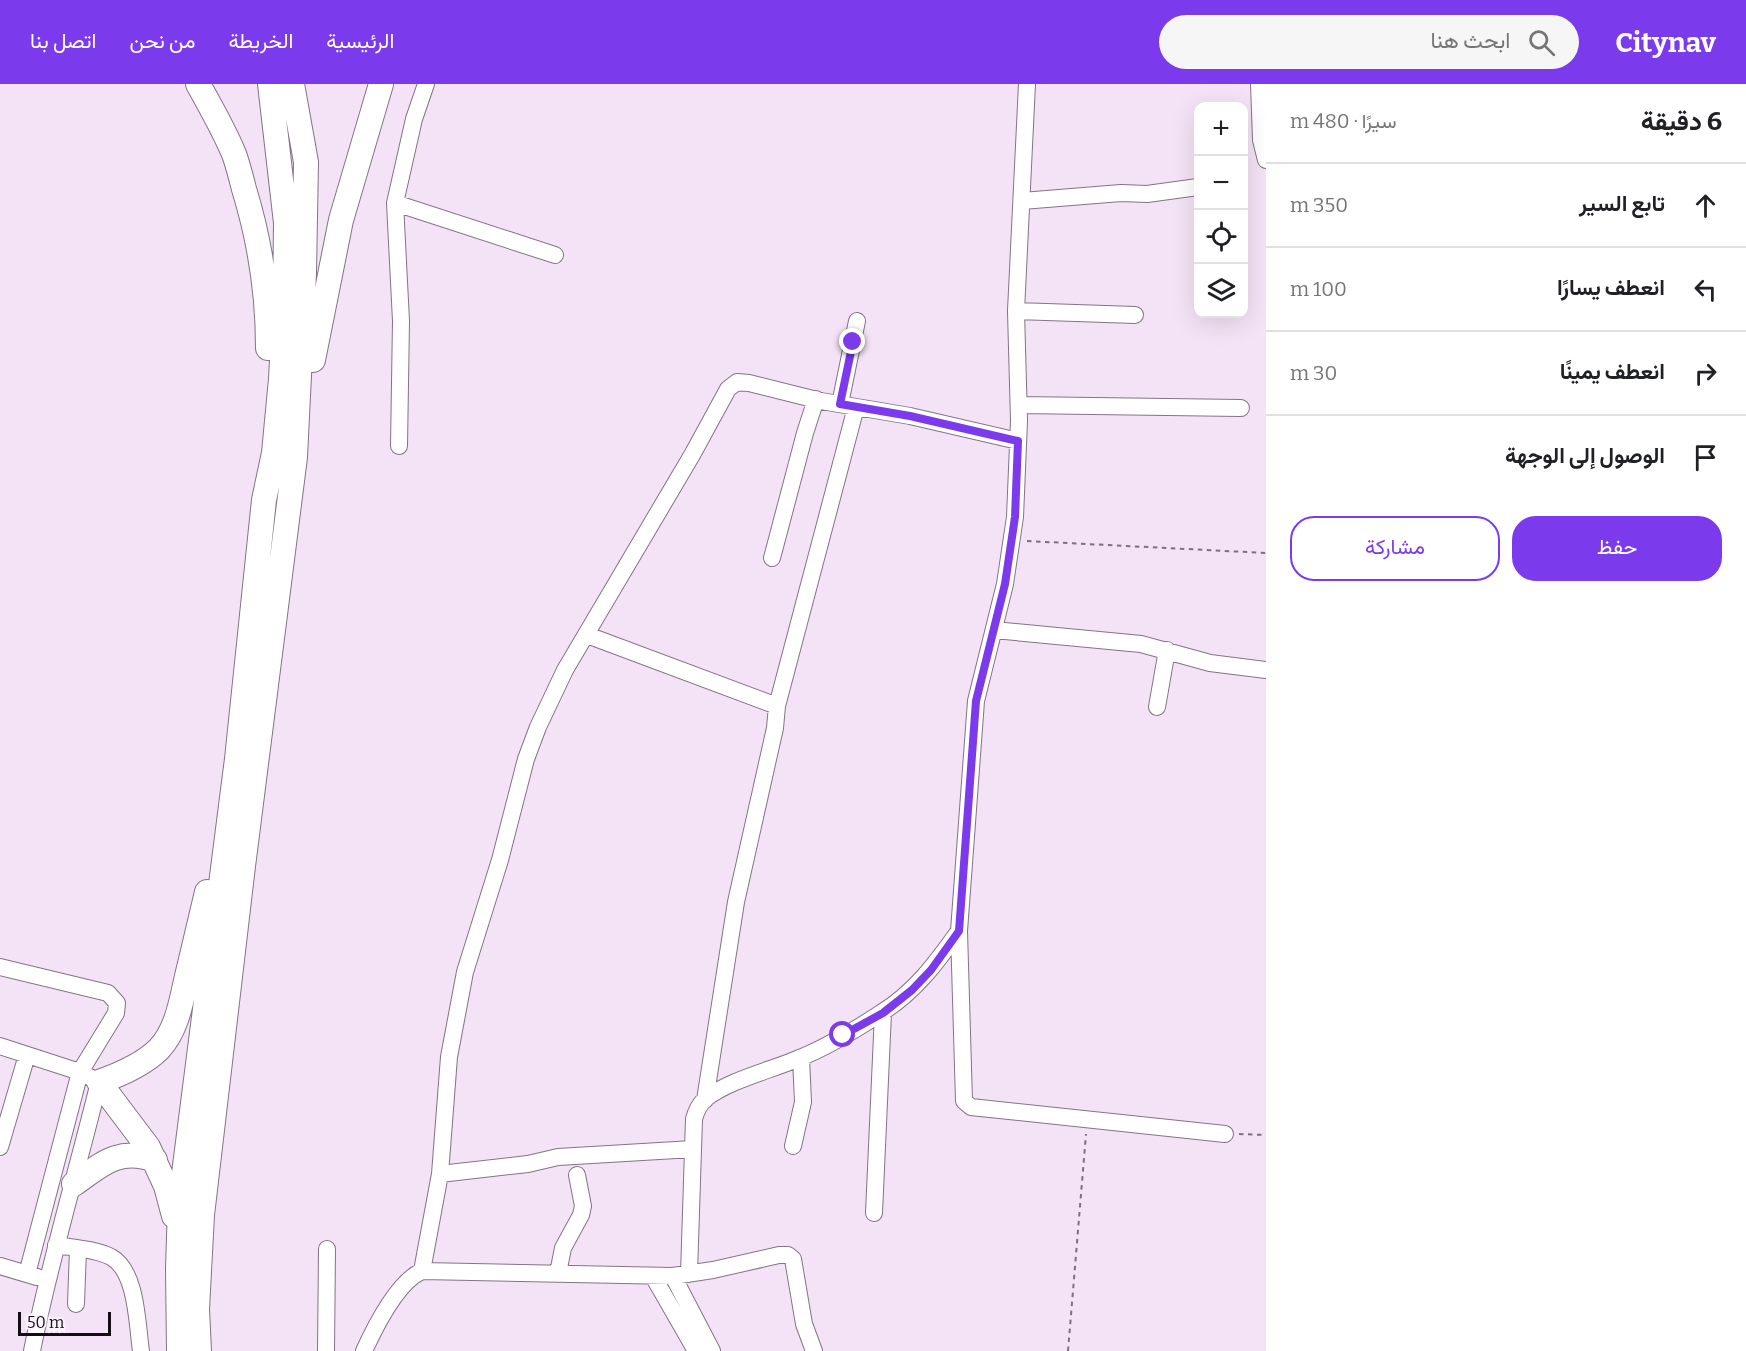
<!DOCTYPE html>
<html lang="ar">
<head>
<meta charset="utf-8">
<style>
	:root { --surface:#fff; --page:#f6f6f6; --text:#202124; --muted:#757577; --line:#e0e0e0; --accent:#7c3aed }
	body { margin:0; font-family:Bitter,Vazirmatn,serif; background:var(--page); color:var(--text); direction:rtl }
	.controls { position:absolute; right:18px; top:18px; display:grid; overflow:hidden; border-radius:12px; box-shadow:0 6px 24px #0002 }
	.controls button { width:54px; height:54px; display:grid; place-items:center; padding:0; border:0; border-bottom:2px solid var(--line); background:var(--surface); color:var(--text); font:30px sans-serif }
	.scale { position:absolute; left:18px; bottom:15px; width:93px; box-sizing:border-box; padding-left:6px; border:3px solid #140e14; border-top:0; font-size:16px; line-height:21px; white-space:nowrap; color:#140e14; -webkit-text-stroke:4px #fdf3fe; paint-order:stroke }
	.stop { position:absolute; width:18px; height:18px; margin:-14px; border:4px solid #7c3aed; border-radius:50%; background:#fff }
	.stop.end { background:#7c3aed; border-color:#fff; box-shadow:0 2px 6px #0008 }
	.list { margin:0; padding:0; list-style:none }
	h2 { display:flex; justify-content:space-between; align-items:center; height:78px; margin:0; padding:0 24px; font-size:26px }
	h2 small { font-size:20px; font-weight:400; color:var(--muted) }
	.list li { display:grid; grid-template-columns:39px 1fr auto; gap:18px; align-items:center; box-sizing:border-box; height:84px; padding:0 24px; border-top:2px solid var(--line) }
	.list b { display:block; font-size:22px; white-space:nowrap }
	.list em { font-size:20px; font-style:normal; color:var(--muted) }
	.actions { display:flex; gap:12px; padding:18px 24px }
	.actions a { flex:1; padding:14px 0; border:2px solid var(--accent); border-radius:24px; text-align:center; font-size:21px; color:var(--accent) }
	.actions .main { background:var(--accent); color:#fff }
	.icon { flex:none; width:33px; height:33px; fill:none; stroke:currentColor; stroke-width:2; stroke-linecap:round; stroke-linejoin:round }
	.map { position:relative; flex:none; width:1266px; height:1267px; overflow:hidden; direction:ltr }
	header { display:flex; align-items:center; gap:36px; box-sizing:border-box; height:84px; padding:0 30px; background:var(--accent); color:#fff }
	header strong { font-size:28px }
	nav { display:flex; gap:33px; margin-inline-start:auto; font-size:21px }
	.search { width:420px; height:54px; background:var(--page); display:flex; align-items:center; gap:15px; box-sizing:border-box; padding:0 21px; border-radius:33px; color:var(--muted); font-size:22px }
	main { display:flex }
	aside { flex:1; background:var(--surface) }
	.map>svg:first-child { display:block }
</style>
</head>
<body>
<header>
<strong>Citynav</strong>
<div class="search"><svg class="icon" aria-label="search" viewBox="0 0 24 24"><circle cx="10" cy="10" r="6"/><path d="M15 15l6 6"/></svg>ابحث هنا</div>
<nav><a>الرئيسية</a><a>الخريطة</a><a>من نحن</a><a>اتصل بنا</a></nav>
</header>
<main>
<aside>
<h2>6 دقيقة<small>سيرًا · 480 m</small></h2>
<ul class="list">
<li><svg class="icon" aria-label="ahead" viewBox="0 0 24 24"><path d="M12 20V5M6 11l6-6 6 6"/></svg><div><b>تابع السير</b></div><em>350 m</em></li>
<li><svg class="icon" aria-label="left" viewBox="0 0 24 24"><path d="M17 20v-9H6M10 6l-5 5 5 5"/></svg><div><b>انعطف يسارًا</b></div><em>100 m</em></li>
<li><svg class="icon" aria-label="right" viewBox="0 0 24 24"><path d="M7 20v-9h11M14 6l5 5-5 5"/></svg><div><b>انعطف يمينًا</b></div><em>30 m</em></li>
<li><svg class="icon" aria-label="arrive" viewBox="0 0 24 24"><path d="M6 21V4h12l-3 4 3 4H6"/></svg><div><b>الوصول إلى الوجهة</b></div></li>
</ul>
<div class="actions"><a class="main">حفظ</a><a>مشاركة</a></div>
</aside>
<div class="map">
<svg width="1266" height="1267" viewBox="0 0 1266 1267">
	<rect width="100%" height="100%" fill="#f4e3f6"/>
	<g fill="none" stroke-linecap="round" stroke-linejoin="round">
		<defs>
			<path id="minor" d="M1027 0 1016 227 1019 337 1015 433 1005 500 976 617 959 847 964 1017 971 1023 1225 1050
				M1259 0 1261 56 1266 76
				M1022 117 1121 109 1147 110 1198 103
				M395 119 555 171
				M1016 227 1135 231
				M840 320 857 237
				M1019 321 1241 324
				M399 362 401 237 395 119 414 35 426 0
				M772 474 805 349 816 315
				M994 546 1141 560 1210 579 1266 586
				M587 551 777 622 775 644 736 818 705 1016
				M777 622 856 323
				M1157 623 1167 566
				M0 883 108 909 117 919 116 929 80 988 27 1190
				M0 962 80 988 99 998C77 1088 50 1176 32 1267
				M793 1062 803 1018 801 974
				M0 1063 27 971
				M440 1090 528 1080 558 1073 693 1065
				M874 1129 883 929
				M56 1161C74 1164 95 1165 111 1173 137 1187 137 1240 141 1267
				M0 1182 37 1193
				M422 1187 440 1090 449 973 465 888 500 776 526 675 538 643 565 586 692 371 728 305 737 298 749 299 821 317 910 332 1018 357
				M558 1189 563 1164 581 1131 583 1122 577 1091
				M689 1190 694 1035C696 1027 699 1021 705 1015 729 996 769 987 797 975 826 964 855 946 881 929 915 908 937 878 959 847
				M653 1192 696 1267
				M673 1192 712 1267
				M76 1220 78 1165
				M326 1267 327 1165
				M364 1267C375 1243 397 1198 422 1187L673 1192 713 1186 779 1171H788L793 1175 804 1240 814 1267"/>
			<path id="highway" d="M198 0C211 23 224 46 234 70 238 81 241 93 244 105 260 157 268 210 268 264
				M313 276 341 136 381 0
				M74 1100C102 1080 119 1063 155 1076
				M174 1132 166 1102 148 1063 99 998C119 991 143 981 159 965 179 944 182 911 189 884 195 858 201 833 207 808
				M179 1267 178 1185 180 1121 237 675 264 416 274 369 281 295 285 221 286 139 270 0
				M199 1267 197 1225 202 1131 243 782 295 373 304 189 306 78 292 0"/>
		</defs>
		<use href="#minor" stroke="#837484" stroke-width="18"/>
		<use href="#highway" stroke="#837484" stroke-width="26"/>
		<path stroke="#7b707c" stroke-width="2" stroke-dasharray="4.5 4.5" stroke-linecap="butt" d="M1027 457 1266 469
			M1239 1050 1266 1051
			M1068 1267 1086 1050"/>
		<use href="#minor" stroke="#fff" stroke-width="16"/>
		<use href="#highway" stroke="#fff" stroke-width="24"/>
	</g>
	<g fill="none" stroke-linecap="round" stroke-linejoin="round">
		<path stroke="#7c3aed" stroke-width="8" d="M843 951 883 929 912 906 931 886 959 847 976 617 1005 500 1015 433 1018 357 910 332 840 320 853 258"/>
	</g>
</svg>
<div class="controls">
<button>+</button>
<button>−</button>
<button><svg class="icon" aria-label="locate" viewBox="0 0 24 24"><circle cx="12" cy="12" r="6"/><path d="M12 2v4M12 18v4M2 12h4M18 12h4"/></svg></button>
<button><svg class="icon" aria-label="layers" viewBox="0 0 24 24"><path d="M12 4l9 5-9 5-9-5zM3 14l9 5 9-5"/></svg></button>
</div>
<div class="scale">50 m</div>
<div class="stop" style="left:843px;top:951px"></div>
<div class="stop end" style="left:853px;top:258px"></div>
</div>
</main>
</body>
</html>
